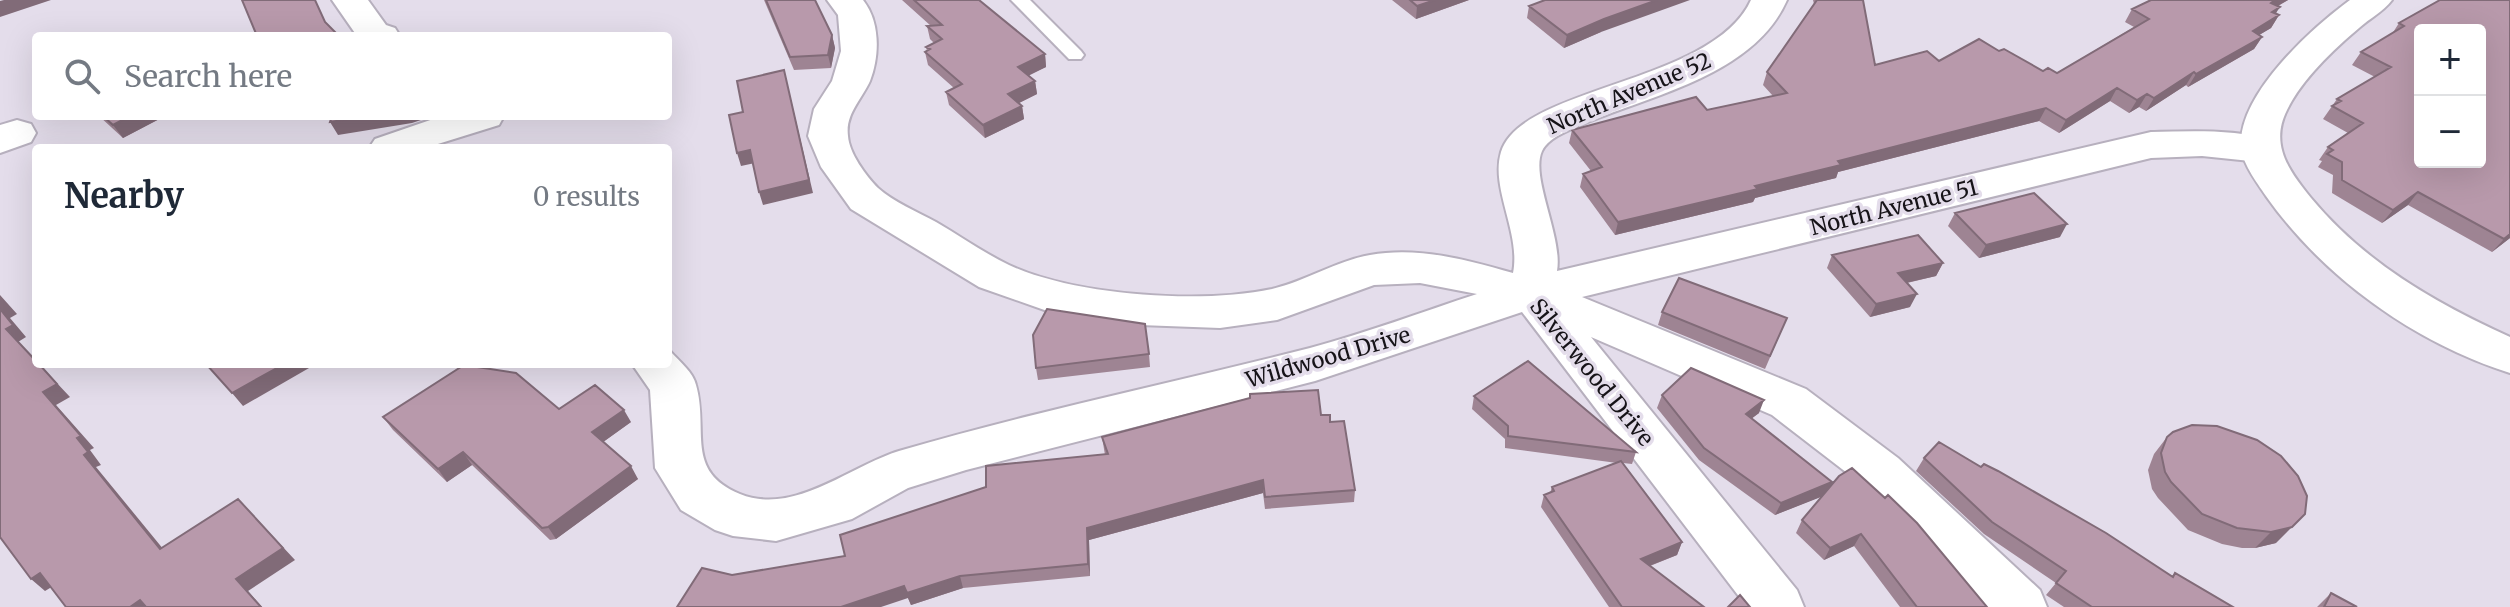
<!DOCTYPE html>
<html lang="en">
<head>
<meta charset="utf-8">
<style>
	:root { --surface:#fff; --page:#f6f6f7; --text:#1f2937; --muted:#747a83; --line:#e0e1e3 }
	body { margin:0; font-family:Merriweather,serif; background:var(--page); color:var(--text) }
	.controls { position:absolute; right:24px; top:24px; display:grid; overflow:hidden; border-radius:8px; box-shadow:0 8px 32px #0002 }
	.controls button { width:72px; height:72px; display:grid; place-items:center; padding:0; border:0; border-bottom:2px solid var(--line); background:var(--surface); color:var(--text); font:40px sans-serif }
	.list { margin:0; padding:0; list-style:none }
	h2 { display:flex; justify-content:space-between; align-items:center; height:104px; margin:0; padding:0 32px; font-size:34px }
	h2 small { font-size:26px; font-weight:400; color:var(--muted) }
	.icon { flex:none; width:44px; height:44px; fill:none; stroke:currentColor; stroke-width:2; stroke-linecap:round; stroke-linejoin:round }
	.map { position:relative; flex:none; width:2510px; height:607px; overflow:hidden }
	.search { position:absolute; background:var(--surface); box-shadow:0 8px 32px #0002; left:32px; top:32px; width:640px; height:88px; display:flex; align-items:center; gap:20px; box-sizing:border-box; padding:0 28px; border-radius:8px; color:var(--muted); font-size:30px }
	.panel { position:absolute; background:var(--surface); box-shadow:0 8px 32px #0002; left:32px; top:144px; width:640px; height:224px; border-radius:8px }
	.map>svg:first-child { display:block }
</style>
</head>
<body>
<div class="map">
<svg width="2510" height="607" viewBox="0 0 2510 607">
	<rect width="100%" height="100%" fill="#e4ddeb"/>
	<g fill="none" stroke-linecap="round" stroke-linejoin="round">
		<defs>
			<path id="service" d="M1011 0H1030L1081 51 1084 55 1081 59H1069Z"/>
			<path id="minor" d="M332 0H368L386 25 395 28 400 36H357Z
				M827 0H863C880 21 880 55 870 81 862 99 845 114 848 136 849 153 866 176 878 188 893 202 918 212 936 222 960 236 984 253 1009 265 1076 296 1201 304 1272 289 1306 281 1336 261 1370 255 1418 246 1467 260 1513 273 1521 233 1490 188 1501 152 1521 86 1713 84 1751 0H1787C1755 73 1657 94 1588 122 1575 128 1549 136 1542 151 1530 177 1563 237 1557 271L2151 132C2192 131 2234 129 2274 140L2280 149 2274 158 2260 162 2202 156 2151 158 1582 297 1806 389 1898 458 2040 590 2047 607H1986L1864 486 1772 415 1591 337 1797 590 1804 607H1747L1522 312 1315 381 966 470 908 488 852 519 776 541 733 536 715 530 681 510 655 468 650 390 632 364H668V351L671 352C680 362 693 372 696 385 709 430 684 471 740 494 794 516 850 466 899 451 1035 411 1173 383 1310 348 1366 333 1422 312 1477 294L1420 283 1374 285 1277 320 1220 328 1113 324 1053 313 979 287 851 209 821 167 808 136 814 109 832 81 841 51 838 15Z
				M442 116H504L499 125 425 148H369L375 139Z
				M17 120 31 124 36 133 31 142 0 153V125Z"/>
			<path id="tertiary" d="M2350 0H2392C2383 12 2370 18 2359 28 2333 50 2302 79 2287 110 2269 145 2290 172 2311 198 2364 262 2435 303 2510 337V373C2415 343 2324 278 2266 196 2256 181 2240 161 2241 142 2242 91 2312 28 2350 0Z"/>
		</defs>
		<use href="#service" stroke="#b7b0be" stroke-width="4"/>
		<use href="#minor" stroke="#b7b0be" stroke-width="4"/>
		<use href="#tertiary" stroke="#b7b0be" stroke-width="4"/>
		<use href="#service" fill="#fff" fill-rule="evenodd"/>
		<use href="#minor" fill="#fff" fill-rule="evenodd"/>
		<use href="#tertiary" fill="#fff" fill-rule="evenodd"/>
	</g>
	<path fill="#9e8493" d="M764 0H815L832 35 835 48 831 68 794 70Z
		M902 0H979L1045 54 1046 67 1028 75 1035 81 1037 94 1019 103 1022 106 1024 119 985 138 949 105 946 92 954 88 928 65 925 52 927 51 926 47 934 43 930 39 927 26H931Z
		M1392 0H1469L1416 19Z
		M1813 0H1863L1875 65 1939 61 1999 51 2043 71 2057 73 2134 27 2125 22 2132 9 2151 0H2288L2278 6 2276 13 2279 15 2271 28 2259 35 2262 37 2254 49 2188 87 2186 85 2146 111 2139 107 2129 113 2110 101 2059 133 2039 121 1838 172 1836 178 1755 198 1753 202 1615 235 1580 187 1583 174 1591 171 1569 143 1572 130 1707 110 1773 96 1763 85 1767 72 1814 4Z
		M2440 0 2510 238 2492 252 2408 205 2382 223 2332 193 2333 175 2318 167 2322 161 2319 160 2328 147 2348 133 2323 119 2337 99 2375 77 2352 65 2361 52 2392 34 2399 23Z
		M1529 6 1601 32 1564 48 1527 18Z
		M99 116H165L123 138Z
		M1955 213 2060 237 1979 258 1948 226Z
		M1832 255 1943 263 1936 276 1907 283 1910 307 1870 317 1827 268Z
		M1662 312 1787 318 1765 369 1658 325Z
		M1149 354 1150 367 1038 380 1036 368Z
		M1662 395 1759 413 1751 419 1832 482 1830 487 1987 607H1900L1854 546 1824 560 1796 533 1802 520 1822 496 1775 515 1699 460 1657 408Z
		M1474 396 1636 452 1632 464 1623 463 1682 542 1677 555 1650 566 1704 607H1609L1541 507 1544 495 1550 493 1552 487 1617 463 1505 448V439L1472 409Z
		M559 409 631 422 603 442 638 479 556 539 550 540 472 465 447 482 393 430 383 417Z
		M1321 415 1330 422 1355 490 1354 502 1265 509 1263 493 1089 540 1090 576 963 588 911 605 908 598 732 575 845 556 1105 455 1102 437Z
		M2217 426 2276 543 2255 548H2242L2222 544 2188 530 2158 498 2152 489 2148 470 2154 454 2167 437Z
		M1924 458 1981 467 2172 576 2175 573 2233 607H2064L2046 595 2056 583 1984 534 1916 471Z
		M2331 593 2357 607H2317Z"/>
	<path fill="#816b78" d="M4 0H51L0 17V1Z
		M1435 0H1469L1416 19 1417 6Z
		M1657 0H1690L1601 32 1564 48 1567 35 1604 19Z
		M2275 0H2288L2262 15 2271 3Z
		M2280 7 2272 19 2279 15 2271 28 2244 44 2253 31 2272 12Z
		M832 35 835 48 831 68 828 55Z
		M2262 37 2254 49 2188 87 2196 74Z
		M1045 54 1046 67 1020 80 1018 67Z
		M784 70 813 193 763 205 759 192Z
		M2194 72 2186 85 2146 111 2154 98Z
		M1035 81 1037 94 1011 107 1008 94Z
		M2117 88 2110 101 2059 133 2066 120Z
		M2147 94 2139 107 2129 113 2137 100Z
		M1022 106 1024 119 985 138 983 125Z
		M2046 108 2039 121 1838 172 1836 178 1755 198 1753 202 1615 235 1618 222 1755 186 1838 161Z
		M130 116H165L123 138 113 125Z
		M367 116H433L412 123 338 135 330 122Z
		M750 150 755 163 741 166 737 153Z
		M2418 192 2408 205 2382 223 2393 210Z
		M2067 224 2060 237 1979 258 1986 245Z
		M2510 234V238L2492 252 2504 239Z
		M1943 263 1936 276 1892 286 1898 273Z
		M1917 294 1910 307 1870 317 1876 304Z
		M0 295 17 314 10 318 26 337 18 342 6 329 0 309Z
		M39 364 70 397 56 405 94 448 90 450 101 465 96 467 173 561 160 549 84 455 77 438 43 392Z
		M284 364H316L243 406 232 393Z
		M1764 400 1759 413 1740 427 1746 414Z
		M624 410 631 422 599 445 592 432Z
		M463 452 472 465 447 482 438 469Z
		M631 466 638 479 556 539 548 527Z
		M1263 480V493L1089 540 1090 576 1088 564 1087 528Z
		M1832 482 1826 495 1775 515 1781 503Z
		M238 499 295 560 248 591 262 607H261L236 579Z
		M2305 514 2276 543 2255 548 2271 532Z
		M1861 534 1854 546 1824 560 1830 548Z
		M1682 542 1677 555 1636 571 1641 559Z
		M40 573 55 585 45 591 31 579Z
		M960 576 963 588 911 605 908 598 881 607H841L904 586Z
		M140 600 148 607H130Z"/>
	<path fill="#b899ab" stroke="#816b78" stroke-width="2" fill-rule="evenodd" d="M242 0H315L325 22 339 36H257Z
		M766 0H815L832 35 828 55 790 57Z
		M914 0H979L1045 54 1018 67 1035 81 1008 94 1022 106 983 125 946 92 962 84 925 52 930 49 926 47 942 39 927 26 942 25Z
		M1410 0H1435L1417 6Z
		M1545 0H1657L1604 19 1567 35 1529 6Z
		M1817 0H1863L1875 65 1927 51 1939 61 1979 39 1999 51 2004 49 2043 71 2048 68 2057 73 2149 19 2132 9 2151 0H2275L2271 3 2280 7 2272 12 2279 15 2253 31 2262 37 2196 74 2194 72 2154 98 2147 94 2137 100 2117 88 2066 120 2046 108 1838 161 1841 165 1755 186 1758 189 1618 222 1583 174 1602 167 1572 130 1696 97 1707 110 1787 93 1767 72Z
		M2440 0H2510V234L2504 239 2418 192 2393 210 2342 180V162L2327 154 2333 150 2328 147 2363 123 2332 106 2341 101 2337 99 2391 67 2361 52 2404 26 2399 23ZM2420 30H2480V162H2420Z
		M784 70 809 180 759 192 750 150 737 153 729 115 743 112 737 81Z
		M103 116H130L113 125Z
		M332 116H367L330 122Z
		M2034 193 2067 224 1986 245 1955 213Z
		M1918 235 1943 263 1898 273 1917 294 1876 304 1832 255Z
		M1679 278 1787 318 1770 356 1662 312Z
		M0 309 13 325 6 329 36 361V364H39L57 384 43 392 81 436 77 438 88 452 84 455 160 549 238 499 283 548 236 579 261 607H146L140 600 130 607H66L40 573 31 579 0 537Z
		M1047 309 1145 324 1149 354 1036 368 1033 335Z
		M1528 361 1636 452 1508 436V426L1474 396Z
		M206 364H284L232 393Z
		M464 365 516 373 559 409 595 385 624 410 592 432 631 466 548 527 542 528 463 452 438 469 383 417Z
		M1691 368 1764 400 1746 414 1832 482 1781 503 1704 448 1662 395Z
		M1318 390 1321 415H1330V422L1344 421 1355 490 1265 497 1263 480 1087 528 1088 564 960 576 907 593 904 586 841 607H677L702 568 732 575 845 556 840 535 986 487V466L1108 454 1102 437 1250 398V394Z
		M2192 425 2217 426 2257 440 2281 456 2298 476 2307 496 2305 514 2292 527 2271 532 2237 528 2202 514 2171 482 2165 472 2161 453 2167 437 2173 432Z
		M1939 442 1981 467 1984 464 1998 471 2106 533 2173 577 2175 573 2233 607H2092L2056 583 2066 571 1992 522 1924 458Z
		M1621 461 1682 542 1641 559 1704 607H1622L1544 495 1554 491 1552 487Z
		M1852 468 1885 498 1888 495 1917 523 1987 607H1917L1861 534 1830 548 1802 520 1839 476Z
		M2331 593 2357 607H2324Z
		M1740 595 1750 607H1728Z"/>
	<g text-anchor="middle" stroke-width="7" stroke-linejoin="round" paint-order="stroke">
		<g font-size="22" fill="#161318" stroke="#e4ddeb">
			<text transform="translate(1629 93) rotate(-23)" y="8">North Avenue 52</text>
			<text transform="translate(1894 207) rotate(-14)" y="8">North Avenue 51</text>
			<text transform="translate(1328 357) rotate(-16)" y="8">Wildwood Drive</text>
			<text transform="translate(1592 372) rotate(51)" y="8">Silverwood Drive</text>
		</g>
	</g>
</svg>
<div class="controls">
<button>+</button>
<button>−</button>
</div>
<div class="search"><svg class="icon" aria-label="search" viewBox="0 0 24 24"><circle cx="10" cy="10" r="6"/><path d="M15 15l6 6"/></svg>Search here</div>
<section class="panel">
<h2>Nearby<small>0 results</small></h2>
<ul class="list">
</ul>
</section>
</div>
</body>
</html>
